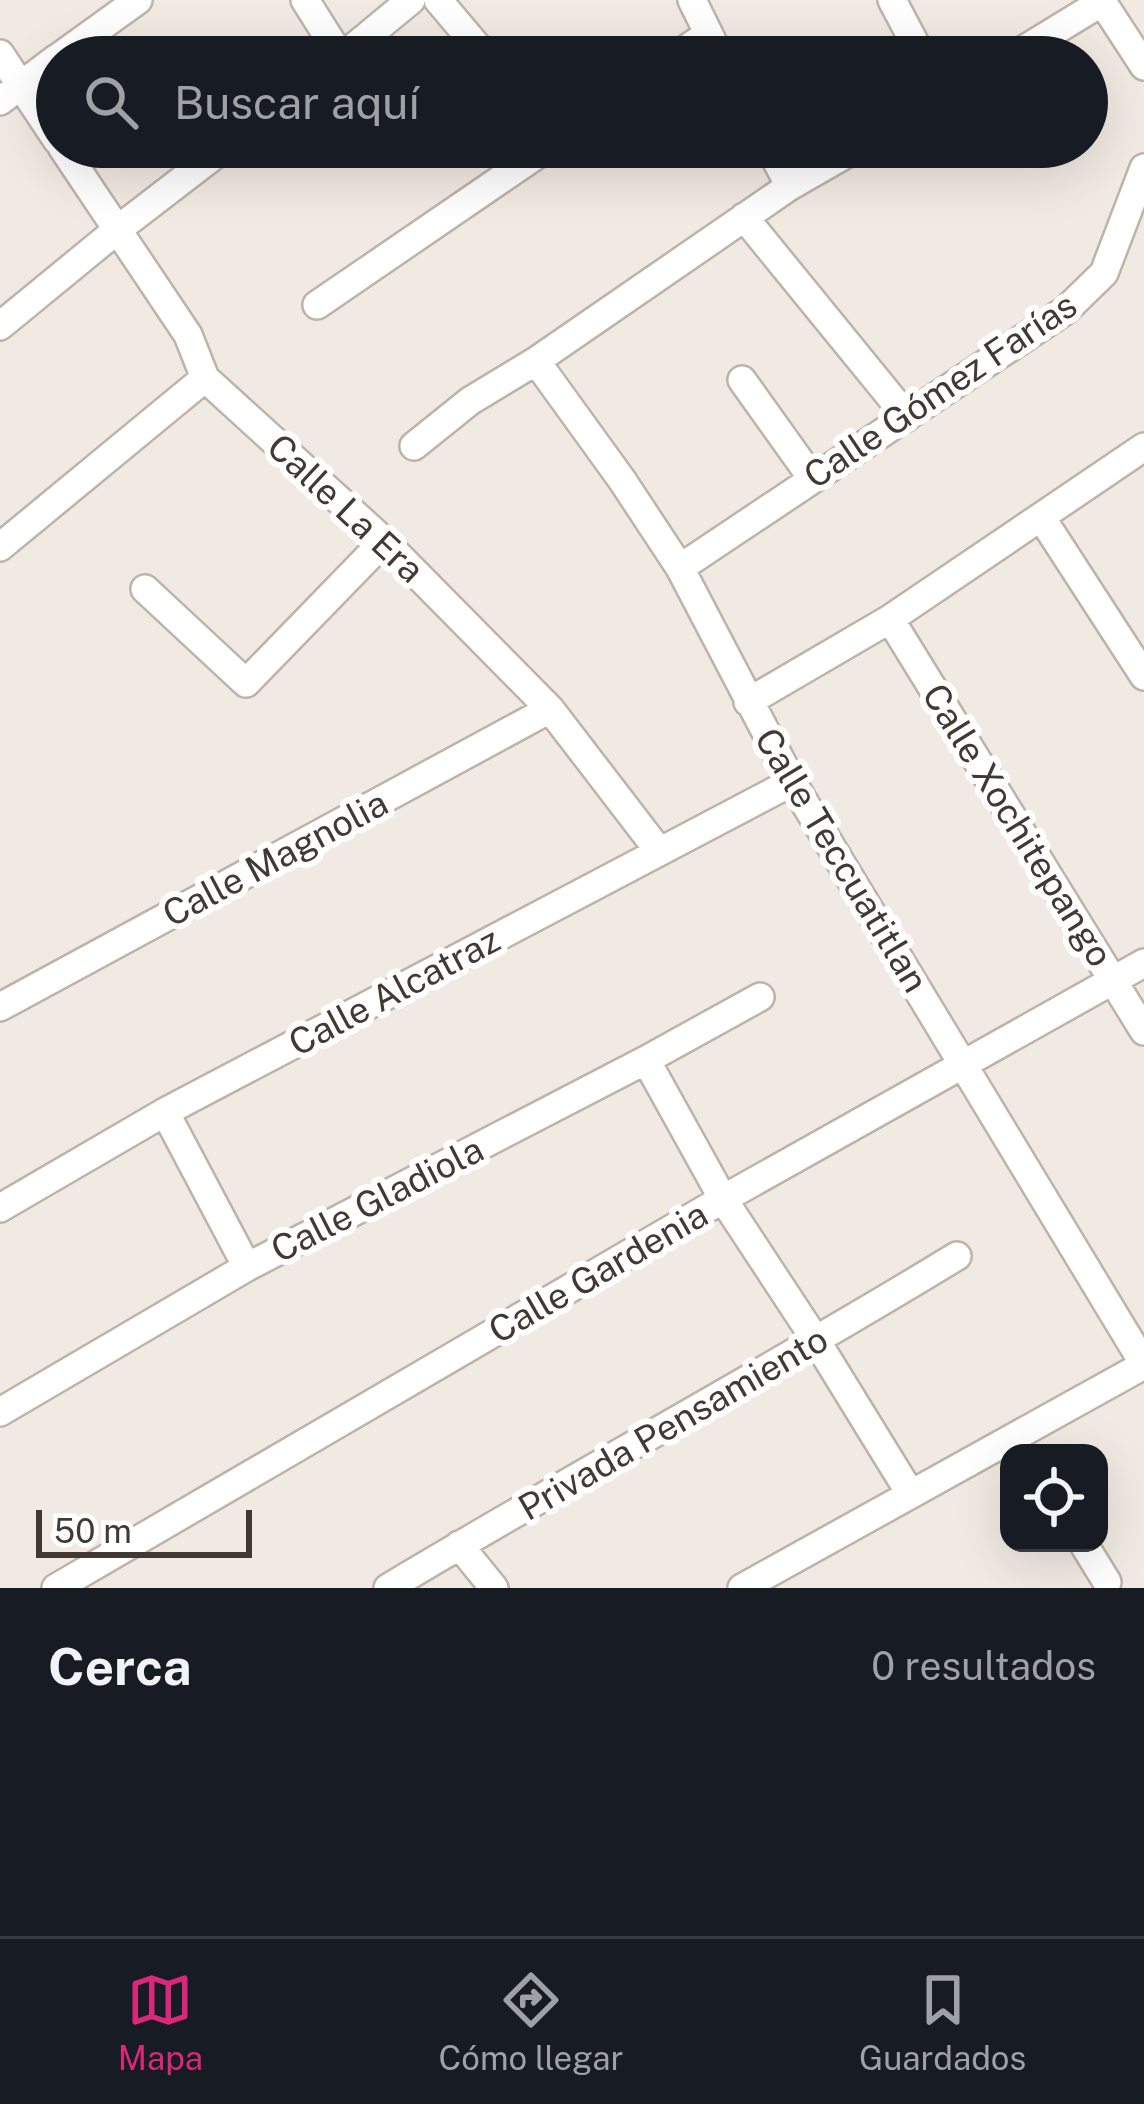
<!DOCTYPE html>
<html lang="es">
<head>
<meta charset="utf-8">
<style>
	:root { --surface:#171b24; --page:#20242c; --text:#f1f3f6; --muted:#9ea1a6; --line:#363941; --accent:#db2777 }
	body { margin:0; font-family:"Public Sans",sans-serif; background:var(--page); color:var(--text) }
	.controls { position:absolute; right:36px; bottom:36px; display:grid; overflow:hidden; border-radius:24px; box-shadow:0 12px 48px #0002 }
	.controls button { width:108px; height:108px; display:grid; place-items:center; padding:0; border:0; border-bottom:3px solid var(--line); background:var(--surface); color:var(--text); font:60px sans-serif }
	.scale { position:absolute; left:36px; bottom:30px; width:216px; box-sizing:border-box; padding-left:12px; border:6px solid #433933; border-top:0; font-size:33px; line-height:42px; white-space:nowrap; color:#433933; -webkit-text-stroke:9px #fff; paint-order:stroke }
	.list { margin:0; padding:0; list-style:none }
	h2 { display:flex; justify-content:space-between; align-items:center; height:156px; margin:0; padding:0 48px; font-size:51px }
	h2 small { font-size:39px; font-weight:400; color:var(--muted) }
	.icon { flex:none; width:66px; height:66px; fill:none; stroke:currentColor; stroke-width:2; stroke-linecap:round; stroke-linejoin:round }
	.map { position:relative; flex:none; width:1144px; height:1588px; overflow:hidden }
	.search { position:absolute; background:var(--surface); box-shadow:0 12px 48px #0002; left:36px; right:36px; top:36px; height:132px; display:flex; align-items:center; gap:30px; box-sizing:border-box; padding:0 42px; border-radius:66px; color:var(--muted); font-size:45px }
	.sheet { height:348px; background:var(--surface) }
	nav { display:flex; justify-content:space-around; align-items:center; box-sizing:border-box; height:168px; border-top:3px solid var(--line); background:var(--surface); font-size:33px; color:var(--muted) }
	nav a { display:grid; justify-items:center; gap:6px }
	nav .on { color:var(--accent) }
	.map>svg:first-child { display:block }
</style>
</head>
<body>
<div class="map">
<svg width="1144" height="1588" viewBox="0 0 1144 1588">
	<rect width="100%" height="100%" fill="#f1eae2"/>
	<g fill="none" stroke-linecap="round" stroke-linejoin="round">
		<defs>
			<path id="minor" d="M305 0 341 57
				M438 0 486 57
				M692 0 720 57
				M892 0 922 57
				M1101 0 1144 66
				M0 54 57 140
				M59 57 138 0
				M342 57 411 0
				M675 57 708 34
				M1012 57 1102 2
				M0 101 57 58
				M62 147 188 335 205 378 384 541 550 709 659 851
				M769 147 790 186
				M744 217 907 417
				M317 305 548 147
				M0 326 117 230 225 147
				M536 361 622 480 680 568 792 782 1144 1364
				M742 380 812 478
				M414 446 470 401 536 361 790 186 858 147
				M1041 517 1144 676
				M0 547 205 378
				M680 568 1066 310 1104 273 1144 168
				M145 589 246 683 384 541
				M890 619 1144 1031
				M748 702 890 619 1144 447
				M0 1007 550 709
				M646 1060 723 1199 817 1342 910 1493
				M165 1112 247 1267
				M0 1208 165 1112 792 782
				M0 1412 247 1267 646 1060 760 997
				M1083 1543 1107 1582
				M459 1545 494 1588
				M56 1588 723 1199 1144 963
				M388 1588C576 1475 769 1371 957 1256
				M742 1588 1144 1365"/>
		</defs>
		<use href="#minor" stroke="#bfb3a8" stroke-width="32"/>
		<use href="#minor" stroke="#fff" stroke-width="27"/>
	</g>
	<g text-anchor="middle" stroke-width="12" stroke-linejoin="round" paint-order="stroke">
		<g font-size="36" fill="#433933" stroke="#fff">
			<text transform="translate(940 390) rotate(-34)" y="13">Calle Gómez Farías</text>
			<text transform="translate(346 508) rotate(43)" y="13">Calle La Era</text>
			<text transform="translate(1018 825) rotate(58)" y="13">Calle Xochitepango</text>
			<text transform="translate(275 858) rotate(-28)" y="13">Calle Magnolia</text>
			<text transform="translate(842 860) rotate(59)" y="13">Calle Teccuatitlan</text>
			<text transform="translate(394 991) rotate(-28)" y="13">Calle Alcatraz</text>
			<text transform="translate(377 1199) rotate(-27)" y="13">Calle Gladiola</text>
			<text transform="translate(598 1272) rotate(-30)" y="13">Calle Gardenia</text>
			<text transform="translate(673 1423) rotate(-30)" y="13">Privada Pensamiento</text>
		</g>
	</g>
</svg>
<div class="controls">
<button><svg class="icon" aria-label="locate" viewBox="0 0 24 24"><circle cx="12" cy="12" r="6"/><path d="M12 2v4M12 18v4M2 12h4M18 12h4"/></svg></button>
</div>
<div class="scale">50 m</div>
<div class="search"><svg class="icon" aria-label="search" viewBox="0 0 24 24"><circle cx="10" cy="10" r="6"/><path d="M15 15l6 6"/></svg>Buscar aquí</div>
</div>
<section class="sheet">
<h2>Cerca<small>0 resultados</small></h2>
<ul class="list">
</ul>
</section>
<nav>
<a class="on"><svg class="icon" aria-label="map" viewBox="0 0 24 24"><path d="M3 6l6-2 6 2 6-2v14l-6 2-6-2-6 2zM9 4v14M15 6v14"/></svg>Mapa</a>
<a><svg class="icon" aria-label="directions" viewBox="0 0 24 24"><path d="M12 3l9 9-9 9-9-9zM9 14v-3h6M13 9l2 2-2 2"/></svg>Cómo llegar</a>
<a><svg class="icon" aria-label="saved" viewBox="0 0 24 24"><path d="M7 4h10v16l-5-4-5 4z"/></svg>Guardados</a>
</nav>
</body>
</html>
